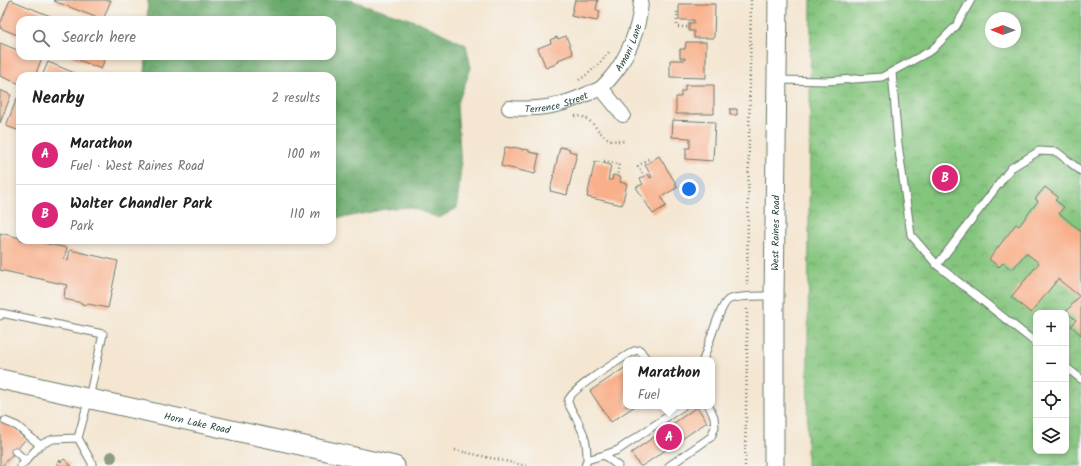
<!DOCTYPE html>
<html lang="en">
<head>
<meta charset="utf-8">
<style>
	:root { --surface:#fff; --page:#f2f2f2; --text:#202124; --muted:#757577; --line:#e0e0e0; --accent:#db2777 }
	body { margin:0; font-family:Kalam,sans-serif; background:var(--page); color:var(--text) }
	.controls { position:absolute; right:12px; bottom:12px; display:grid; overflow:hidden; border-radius:8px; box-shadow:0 2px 6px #0003 }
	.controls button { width:36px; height:36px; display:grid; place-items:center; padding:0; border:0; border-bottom:1px solid var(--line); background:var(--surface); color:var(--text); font:20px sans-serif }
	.compass { position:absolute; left:985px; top:12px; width:36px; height:36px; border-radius:50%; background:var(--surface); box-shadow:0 2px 6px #0003; rotate:271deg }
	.you { position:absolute; left:689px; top:189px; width:14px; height:14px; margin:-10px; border:3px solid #fff; border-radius:50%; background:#1a73e8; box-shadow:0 0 0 6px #1a73e833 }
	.badge { display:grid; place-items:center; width:26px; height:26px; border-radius:50%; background:var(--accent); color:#fff; font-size:13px; font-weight:700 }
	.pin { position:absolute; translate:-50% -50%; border:2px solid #fff; box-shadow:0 1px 4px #0006 }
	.popup { position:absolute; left:623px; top:357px; width:92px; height:52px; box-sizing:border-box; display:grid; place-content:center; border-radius:8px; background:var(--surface); filter:drop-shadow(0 1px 3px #0005); font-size:13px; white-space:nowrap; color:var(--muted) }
	.popup b { font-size:15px; color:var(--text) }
	.popup::after { content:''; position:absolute; left:50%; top:100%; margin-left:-8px; border:8px solid transparent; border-top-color:var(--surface) }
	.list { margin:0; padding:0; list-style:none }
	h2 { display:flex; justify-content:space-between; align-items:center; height:52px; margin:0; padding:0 16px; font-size:17px }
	h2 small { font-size:13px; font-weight:400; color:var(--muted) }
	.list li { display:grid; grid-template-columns:26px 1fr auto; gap:12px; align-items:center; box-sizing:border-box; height:60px; padding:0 16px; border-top:1px solid var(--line) }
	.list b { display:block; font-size:15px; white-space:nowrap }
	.list p { margin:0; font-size:13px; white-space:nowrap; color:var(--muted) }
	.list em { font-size:13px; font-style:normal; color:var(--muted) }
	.icon { flex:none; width:22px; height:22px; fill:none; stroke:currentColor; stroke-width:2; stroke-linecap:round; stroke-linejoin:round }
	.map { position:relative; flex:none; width:1081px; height:466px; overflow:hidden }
	.search { position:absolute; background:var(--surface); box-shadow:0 2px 6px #0003; left:16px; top:16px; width:320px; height:44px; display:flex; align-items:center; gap:10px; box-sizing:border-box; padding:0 14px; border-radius:12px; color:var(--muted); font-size:15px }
	.panel { position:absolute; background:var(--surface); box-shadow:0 2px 6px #0003; left:16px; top:72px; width:320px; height:172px; border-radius:12px }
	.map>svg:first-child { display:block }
</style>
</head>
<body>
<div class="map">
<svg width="1081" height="466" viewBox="0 0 1081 466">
	<defs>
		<pattern id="forest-crowns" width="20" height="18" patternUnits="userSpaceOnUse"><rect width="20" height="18" fill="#6baa6c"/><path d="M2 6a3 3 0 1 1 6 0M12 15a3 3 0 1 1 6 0" fill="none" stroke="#578c5a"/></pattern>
		<pattern id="park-crowns" width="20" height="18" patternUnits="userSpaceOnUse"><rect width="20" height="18" fill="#84c57d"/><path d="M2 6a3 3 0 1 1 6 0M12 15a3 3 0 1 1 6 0" fill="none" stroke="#6ba167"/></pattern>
	</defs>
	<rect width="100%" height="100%" fill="#f6f6f2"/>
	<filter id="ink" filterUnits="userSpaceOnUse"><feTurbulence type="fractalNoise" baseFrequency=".025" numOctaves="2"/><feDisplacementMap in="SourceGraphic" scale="8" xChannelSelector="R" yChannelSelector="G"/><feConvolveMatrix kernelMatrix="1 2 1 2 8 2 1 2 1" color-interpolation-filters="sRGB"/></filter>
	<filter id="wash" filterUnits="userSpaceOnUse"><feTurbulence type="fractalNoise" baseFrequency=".012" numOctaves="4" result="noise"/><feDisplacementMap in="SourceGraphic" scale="16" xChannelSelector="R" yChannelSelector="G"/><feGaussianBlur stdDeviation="0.9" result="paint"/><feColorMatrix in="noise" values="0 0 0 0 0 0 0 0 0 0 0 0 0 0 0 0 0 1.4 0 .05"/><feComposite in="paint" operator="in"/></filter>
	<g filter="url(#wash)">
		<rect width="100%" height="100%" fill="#f4e6d1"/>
		<path fill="url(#forest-crowns)" stroke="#457450" d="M148 0H350L421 23 466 45 471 68 457 105 461 167 457 208 439 218 410 207 385 209 347 217 332 218V76H145L146 56H332V20H147Z"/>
		<path fill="url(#park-crowns)" stroke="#528158" fill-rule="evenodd" d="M811 0H1081V466H807ZM991 18H1015V42H991ZM1036 313H1066V451H1036Z"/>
		<g id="blocks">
			<path fill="#f9af89" d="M10 0H11L60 20H20V36L0 28V24Z
				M55 0H111L103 20 54 1Z
				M575 0H598L596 10 600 11 597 21 571 16Z
				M679 4H715L714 38H694V31H689V23H694V20H679Z
				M566 36 573 54 558 60 559 62 556 63V64L546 68 538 48 551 43 550 40 557 37 558 39Z
				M686 42H706V78L670 77V60H685V58H680V49H685Z
				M0 43 20 51V56H32L41 60 35 76H20V84L0 76Z
				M69 56H106L101 69Z
				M48 62 82 76H42Z
				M685 85H714V114H676V97H681V91H685Z
				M0 90 11 95 0 123Z
				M17 98 20 99V131L6 126Z
				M730 109H737V115H730Z
				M673 120 715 122 713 161 686 159V148H690V138L672 137Z
				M505 147 513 148V147L522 149V150H523L524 149 529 150V152L539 154 535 174 501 166Z
				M560 147 570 149 569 151 577 153 567 195 550 191Z
				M659 156 678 187 661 197 666 206 653 214 636 187 643 184 640 179 648 174 650 178 652 177 645 165Z
				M595 161 611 165 608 180H612L613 175 621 177 620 182 627 184 622 205 587 197Z
				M1045 187 1058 197 1055 200 1064 207 1059 213 1081 231V335L1071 326 1076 320 1066 312 1079 296 1058 279 1031 313 1011 297 1039 263 1026 253 1012 270 1003 263 999 267 989 259 1016 224 1019 226 1038 201 1035 199Z
				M0 233 20 238V240H30L67 248 64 259 68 260 70 250 118 261 108 308 88 304 87 305 82 304V303L64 299 65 288H66L67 285 0 270Z
				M626 367V406H635L611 422 590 391Z
				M697 407 707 422 642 466H640L631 453Z
				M0 417 26 439 2 466H0Z
				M64 459 72 466H58L59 465 57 463 60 460 61 462Z"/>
		</g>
	</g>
	<g filter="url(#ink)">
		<use href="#blocks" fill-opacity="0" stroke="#6a786b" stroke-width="1"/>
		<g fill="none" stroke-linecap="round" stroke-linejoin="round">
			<defs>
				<path id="service" d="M892 72 898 144 911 235 937 265 1036 343
					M777 80 827 81 882 77 932 50 956 26 971 0
					M937 265 1011 168 1039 151 1057 152 1081 171
					M0 316 1 313 103 334 89 398 78 438 92 463V466
					M703 360C708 348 719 307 728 300 736 295 764 296 774 296
					M1066 367 1081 379
					M5 421 17 426 40 445
					M15 451 26 461
					M604 455 618 466
					M587 460C587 446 586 437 579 424 577 418 569 407 568 402 567 391 623 358 634 351L640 350 647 360
					M21 466 40 445 53 439 78 438
					M585 466 587 460 604 455 618 450 683 406
					M669 466 711 437 715 427 714 417 709 406"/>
				<g id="minor">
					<path d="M601 88 623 115"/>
					<path id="s1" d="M509 108C539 110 559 107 587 94 591 92 597 91 601 88 608 82 614 74 619 67 632 46 640 25 641 0"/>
				</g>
				<g id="secondary">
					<path id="s2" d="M0 379 395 466"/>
					<path id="s3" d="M774 466V296L778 0"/>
				</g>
			</defs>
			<use href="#service" stroke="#6a786b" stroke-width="9"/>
			<use href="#minor" stroke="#6a786b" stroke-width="16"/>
			<use href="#secondary" stroke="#6a786b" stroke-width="21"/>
			<path stroke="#6a786b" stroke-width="2.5" stroke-dasharray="1 3" stroke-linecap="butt" d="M677 12V27H688
				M579 80C591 72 600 64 609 52
				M575 116C598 115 595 144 625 141
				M604 161 619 164 617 176
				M644 177 638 166 650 158
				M747 285 751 0
				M455 450 527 466
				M745 466 747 357V306"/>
			<use href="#service" stroke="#fff" stroke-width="7"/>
			<use href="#minor" stroke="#fff" stroke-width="14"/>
			<use href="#secondary" stroke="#fff" stroke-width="19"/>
		</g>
		<circle fill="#8d9c85" cx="111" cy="457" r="6"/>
	</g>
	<g text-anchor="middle" stroke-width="3" stroke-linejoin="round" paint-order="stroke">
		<g font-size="10" fill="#1f3d34" stroke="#f6f6f2">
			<text dy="4" stroke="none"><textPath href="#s1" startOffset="145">Amani Lane</textPath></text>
			<text dy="4" stroke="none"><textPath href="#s1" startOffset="48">Terrence Street</textPath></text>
			<text dy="4" stroke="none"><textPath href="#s3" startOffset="233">West Raines Road</textPath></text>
			<text dy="4" stroke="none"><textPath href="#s2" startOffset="202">Horn Lake Road</textPath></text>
		</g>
	</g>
</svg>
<div class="controls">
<button>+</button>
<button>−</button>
<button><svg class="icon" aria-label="locate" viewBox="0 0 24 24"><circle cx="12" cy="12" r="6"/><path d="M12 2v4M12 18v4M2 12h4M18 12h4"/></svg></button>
<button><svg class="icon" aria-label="layers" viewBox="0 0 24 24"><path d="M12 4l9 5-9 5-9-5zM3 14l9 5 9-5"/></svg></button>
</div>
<svg class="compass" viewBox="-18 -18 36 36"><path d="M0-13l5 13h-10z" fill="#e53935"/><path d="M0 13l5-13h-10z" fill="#757577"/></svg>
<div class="you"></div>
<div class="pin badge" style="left:669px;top:437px">A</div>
<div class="popup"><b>Marathon</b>Fuel</div>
<div class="pin badge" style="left:945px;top:178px">B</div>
<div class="search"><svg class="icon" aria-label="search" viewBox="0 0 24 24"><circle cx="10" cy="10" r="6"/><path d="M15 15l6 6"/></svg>Search here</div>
<section class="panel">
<h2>Nearby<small>2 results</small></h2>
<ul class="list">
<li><span class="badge">A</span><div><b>Marathon</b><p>Fuel · West Raines Road</p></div><em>100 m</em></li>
<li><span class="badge">B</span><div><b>Walter Chandler Park</b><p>Park</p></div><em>110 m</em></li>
</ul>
</section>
</div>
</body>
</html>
